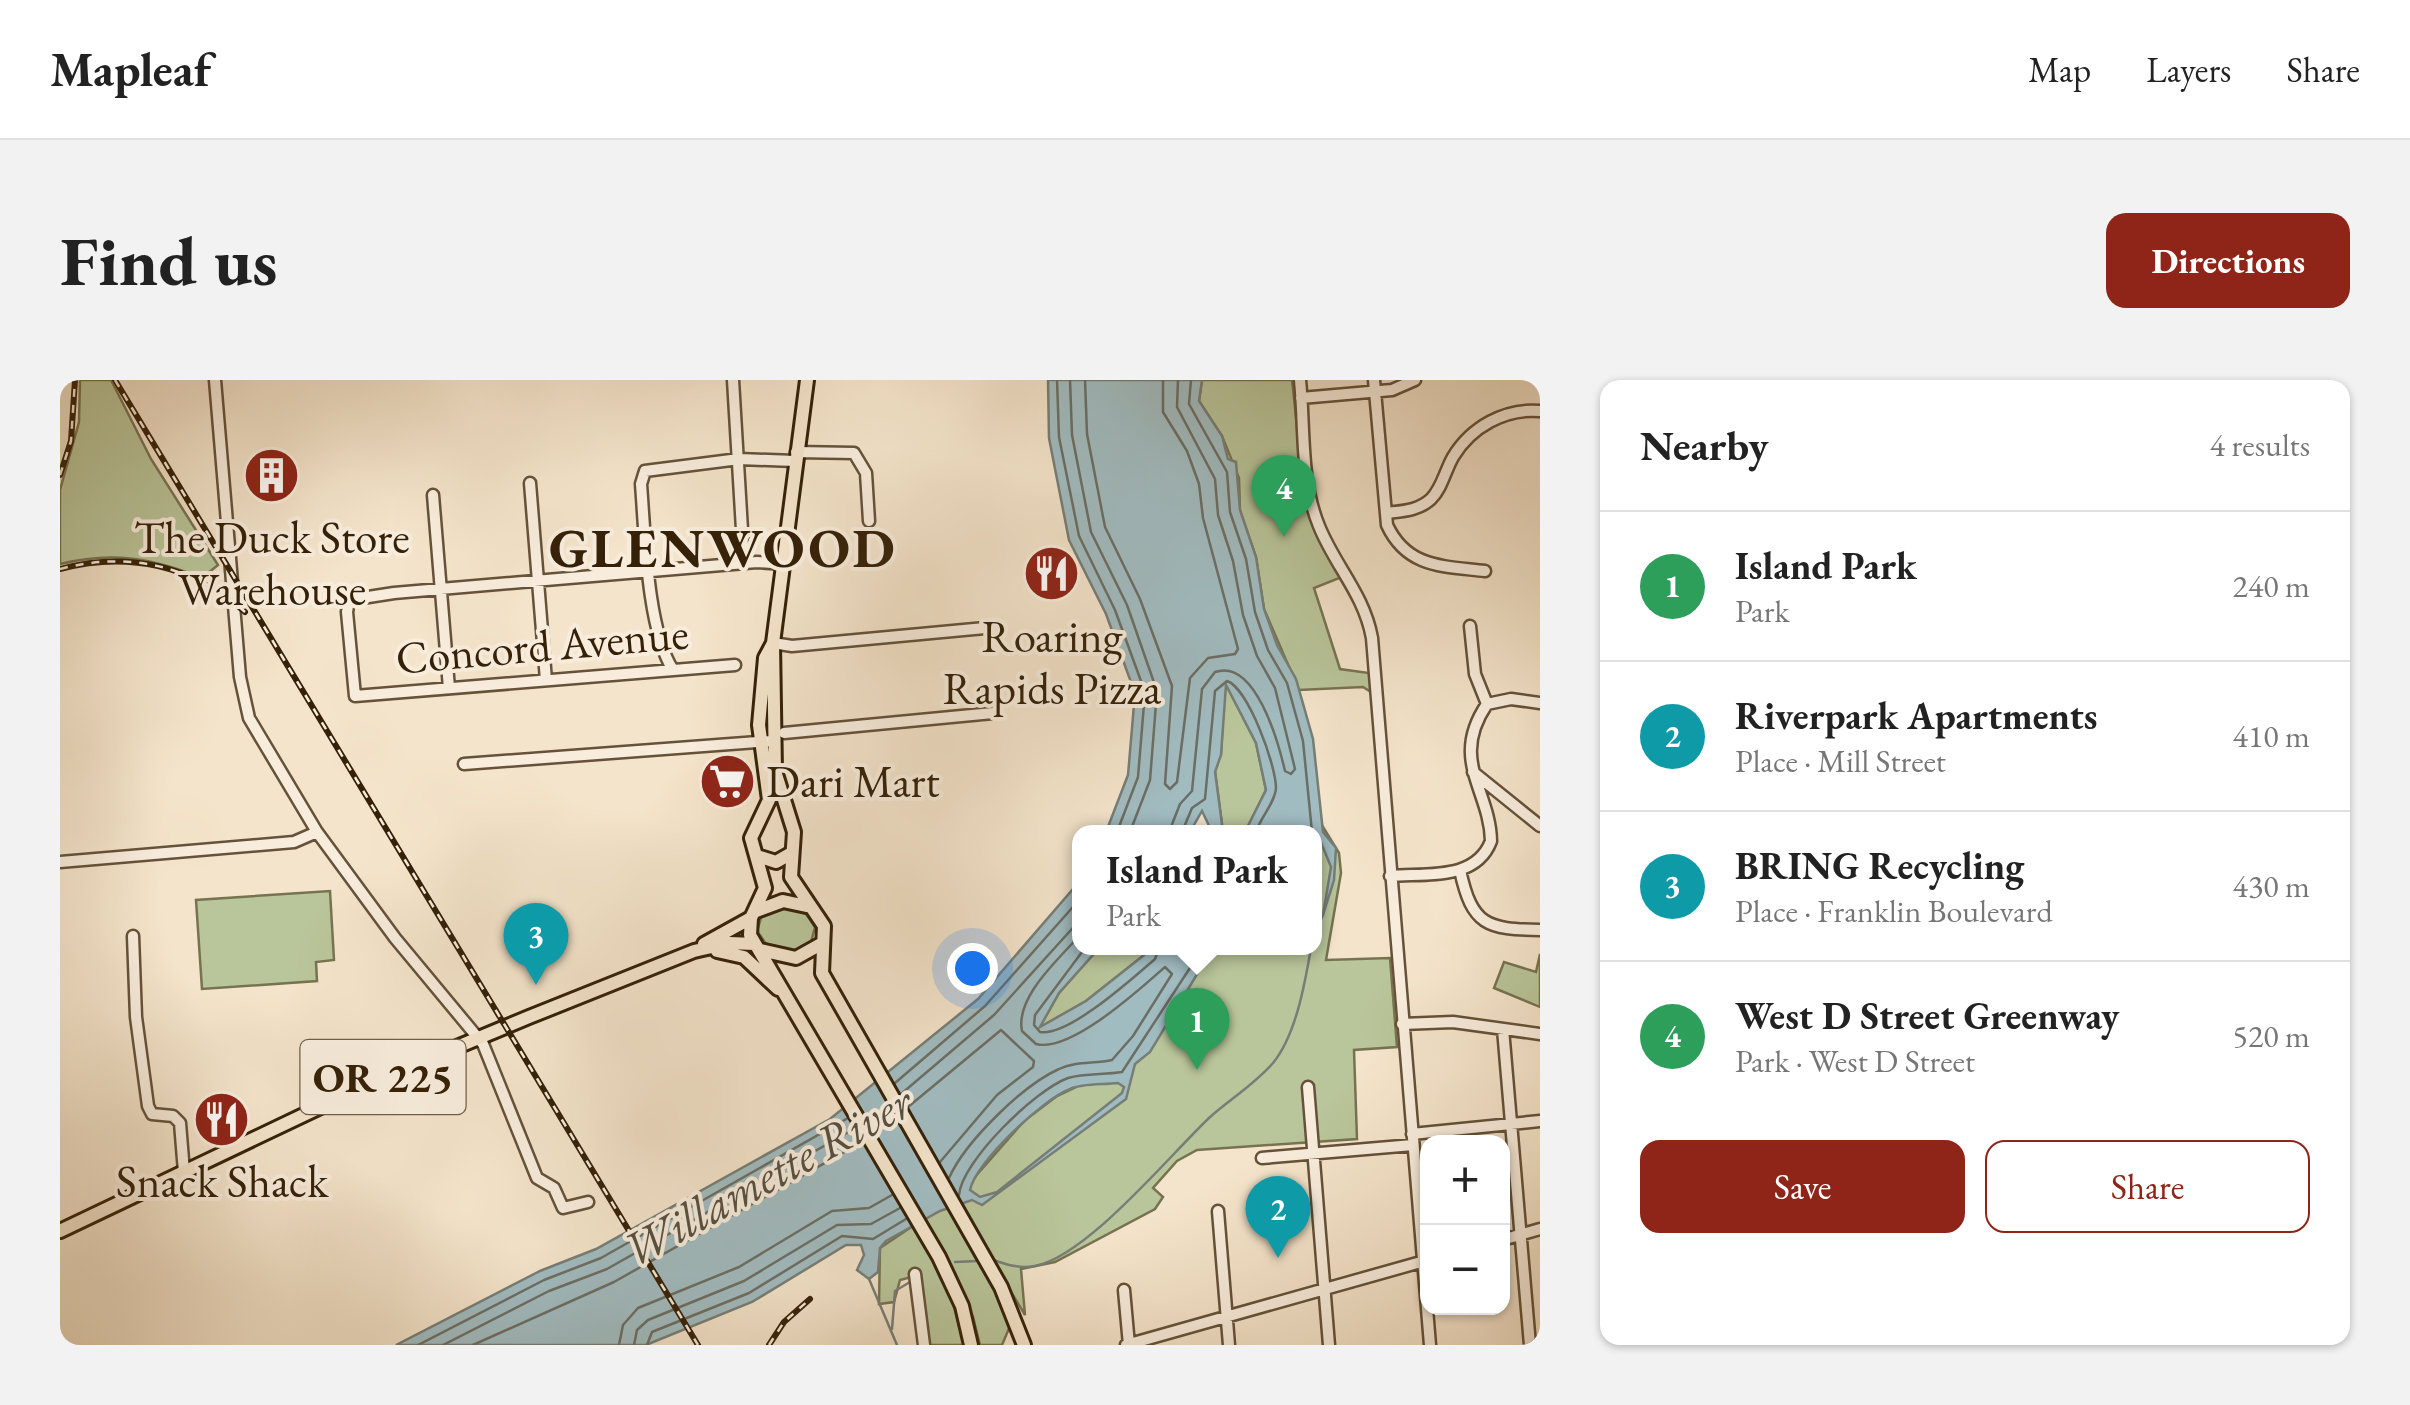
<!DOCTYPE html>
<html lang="en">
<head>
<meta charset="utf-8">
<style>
	:root { --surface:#fff; --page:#f2f2f2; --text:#222; --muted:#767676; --line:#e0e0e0; --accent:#8f2418 }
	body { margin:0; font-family:"EB Garamond",serif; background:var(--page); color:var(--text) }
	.controls { position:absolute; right:30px; bottom:30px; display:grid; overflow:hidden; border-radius:20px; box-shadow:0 2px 8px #0004 }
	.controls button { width:90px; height:90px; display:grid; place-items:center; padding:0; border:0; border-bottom:2px solid var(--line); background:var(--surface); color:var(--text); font:50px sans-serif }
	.you { position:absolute; left:912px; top:588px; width:35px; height:35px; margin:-25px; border:8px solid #fff; border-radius:50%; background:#1a73e8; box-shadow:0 0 0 15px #1a73e833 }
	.badge { display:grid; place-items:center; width:65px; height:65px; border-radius:50%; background:var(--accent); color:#fff; font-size:32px; font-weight:700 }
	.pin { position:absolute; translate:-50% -82px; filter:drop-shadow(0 2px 5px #0008) }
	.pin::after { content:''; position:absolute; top:52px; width:35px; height:30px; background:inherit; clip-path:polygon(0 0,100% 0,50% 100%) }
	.popup { position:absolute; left:1012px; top:445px; width:250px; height:130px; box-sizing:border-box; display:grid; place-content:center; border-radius:20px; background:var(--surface); filter:drop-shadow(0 2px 8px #0005); font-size:32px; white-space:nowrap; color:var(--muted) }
	.popup b { font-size:38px; color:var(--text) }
	.popup::after { content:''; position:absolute; left:50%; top:100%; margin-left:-20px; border:20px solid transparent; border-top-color:var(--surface) }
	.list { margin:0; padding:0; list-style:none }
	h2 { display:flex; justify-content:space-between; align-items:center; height:130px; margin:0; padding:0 40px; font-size:42px }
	h2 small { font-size:32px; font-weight:400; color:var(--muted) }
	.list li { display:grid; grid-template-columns:65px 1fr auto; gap:30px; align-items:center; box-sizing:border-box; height:150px; padding:0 40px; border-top:2px solid var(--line) }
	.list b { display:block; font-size:38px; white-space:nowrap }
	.list p { margin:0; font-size:32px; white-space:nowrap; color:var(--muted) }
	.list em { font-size:32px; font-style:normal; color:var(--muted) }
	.actions { display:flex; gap:20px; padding:30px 40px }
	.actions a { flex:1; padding:22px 0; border:2px solid var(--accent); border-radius:20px; text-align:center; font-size:35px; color:var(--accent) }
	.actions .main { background:var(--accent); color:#fff }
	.map { position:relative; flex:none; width:1480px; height:965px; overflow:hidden; border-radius:20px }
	header { display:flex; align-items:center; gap:60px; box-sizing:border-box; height:140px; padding:0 50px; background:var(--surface); border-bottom:2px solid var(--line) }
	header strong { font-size:48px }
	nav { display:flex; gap:55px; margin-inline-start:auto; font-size:35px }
	.intro { display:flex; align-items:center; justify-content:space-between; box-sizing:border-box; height:240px; padding:0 60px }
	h1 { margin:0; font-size:70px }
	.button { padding:25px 45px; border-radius:20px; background:var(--accent); color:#fff; font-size:35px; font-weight:700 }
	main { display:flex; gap:60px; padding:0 60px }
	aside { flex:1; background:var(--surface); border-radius:20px; box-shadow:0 2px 8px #0004 }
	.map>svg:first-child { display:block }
</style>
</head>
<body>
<header>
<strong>Mapleaf</strong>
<nav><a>Map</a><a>Layers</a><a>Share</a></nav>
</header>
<div class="intro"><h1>Find us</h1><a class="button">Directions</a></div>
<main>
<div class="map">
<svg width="1480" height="965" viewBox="0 0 1480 965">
	<rect width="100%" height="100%" fill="#f4e4cb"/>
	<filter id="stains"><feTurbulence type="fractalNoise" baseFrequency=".002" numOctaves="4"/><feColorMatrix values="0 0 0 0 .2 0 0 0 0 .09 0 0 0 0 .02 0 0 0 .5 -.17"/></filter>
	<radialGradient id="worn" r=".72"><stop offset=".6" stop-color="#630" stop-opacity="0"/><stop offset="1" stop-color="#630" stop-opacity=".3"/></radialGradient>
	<path fill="#b9c59a" stroke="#777351" stroke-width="2.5" d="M20 0H51L91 79 158 185 142 198C93 178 52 171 0 184V110L19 42Z
		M1142 0H1232C1241 74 1237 125 1282 197L1254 208 1280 289 1309 293 1311 312 1303 307 1239 310 1204 229 1196 177 1180 131 1179 98 1162 56 1139 21Z
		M1165 302 1196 363 1206 410 1185 452H1163L1155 391 1161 374Z
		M1263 447 1279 473 1281 493 1266 580 1330 578 1337 667 1294 670 1297 759 1137 770 1117 781 1093 808 1103 817 1095 829 995 882 961 889 965 935 947 905 950 946 942 965H920L913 937 882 876 873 881 893 923 904 965H869L859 895 840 900 834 922 819 924 820 868 899 815 964 741 997 716 1089 672 1148 576 1158 568H1254L1255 468Z
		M270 511 274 580 256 582 257 601 142 609 136 520Z
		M723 527 744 531 755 547 750 566 732 573 709 568 697 551 702 535Z
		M1039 568H1093L1026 621 979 648 999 613Z
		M1480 574V627L1434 608 1444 582 1476 592Z"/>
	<path fill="#a1bcc1" stroke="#767e77" stroke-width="2.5" fill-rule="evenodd" d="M988 0H1142L1139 21 1162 56 1168 79 1176 82 1180 130 1196 177 1204 229 1217 265 1236 299 1253 359 1263 452 1276 468 1274 500 1263 535 1271 487 1260 460 1255 468 1254 452H1185L1206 410 1196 363 1166 305 1161 375 1155 392 1163 452H1152L1142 431 1130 452H1046L1068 395 1075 313 1046 234 1009 160 989 58Z
		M1019 502 1020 568H1039L999 613 980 647 1026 621 1093 568H1158L1148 576 1090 672 1075 684 1066 719 922 825 912 820 880 831 826 861 820 868 818 892 809 899 797 890 804 875 801 865H786L692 922 586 965H336L480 891 536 869 770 739 918 619ZM1058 703 1064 707 1062 713 937 812 920 817 910 810C915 783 983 719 1010 709 1023 703 1043 705 1058 703Z"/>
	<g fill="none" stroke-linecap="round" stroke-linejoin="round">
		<path stroke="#6b6e64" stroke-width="2.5" d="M997 0 999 57 1019 156 1055 230 1085 312 1078 397 1057 452
			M1010 0 1012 55 1031 152 1067 225 1097 311 1090 400 1070 452
			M1025 0 1027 54 1045 147 1080 219 1112 306 1105 404 1110 409 1117 402 1130 298 1148 278 1175 274 1178 269 1143 138 1139 104 1127 71 1103 32V0
			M1131 0 1129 24 1167 92 1170 132 1186 179 1195 232 1208 270 1227 303 1243 361 1252 452
			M1109 452 1120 424 1132 411 1142 309 1155 292C1195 278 1218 361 1225 391L1231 394 1235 389 1215 308 1197 276 1183 235 1173 181 1158 135 1155 99 1117 27 1118 0
			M1122 452 1132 428 1145 419 1155 311 1167 301C1188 308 1216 385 1216 408 1215 423 1200 438 1196 452
			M1025 568 975 635 974 645 980 652C1008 657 1073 598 1095 579L1099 568
			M835 703 925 626 1020 519
			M841 714 934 635 1020 540
			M848 727 941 650 974 681 973 687 937 715 880 782
			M889 798C905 762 963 705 999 689 1015 681 1035 684 1052 680L1073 656 1112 594 1105 587C1079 610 1010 673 976 664L962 651C955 617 999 579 1020 555
			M899 815C902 781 975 710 1008 698 1025 693 1045 695 1062 692L1143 568
			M358 965 484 900 541 878 788 738
			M383 965 489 911 547 889 794 749
			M413 965 554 902 802 762
			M559 965 563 945 578 928 679 887 772 831 809 828 832 815
			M574 965 577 950 588 940 684 901 777 845 811 844 840 828
			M587 965 592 952 689 913 782 856 813 859 846 839"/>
		<path stroke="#767e77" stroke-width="2.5" d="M1254 554 1263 535
			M931 879C944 884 958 889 975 886 1027 876 1109 776 1149 738 1169 720 1195 704 1213 683 1236 655 1245 603 1251 568
			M895 882 918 881
			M809 899 837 965
			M832 949 835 911 850 902"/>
		<defs>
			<path id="minor" d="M155 0 180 297 189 338 257 452 335 558 423 664 477 798 494 808 503 828 528 822
				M673 0 684 183
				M1240 0C1245 49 1240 100 1259 146 1275 186 1304 214 1312 258L1370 965
				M1314 0 1327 145C1347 188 1383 186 1425 191
				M1241 18 1332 10 1355 0
				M736 72 794 73 806 93 809 141
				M470 103 486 300
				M373 115 389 308
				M1326 133C1342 131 1358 131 1371 119 1382 108 1385 91 1393 77 1411 47 1445 28 1480 31
				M713 263 732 266 925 248
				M675 285 295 316 287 232 289 220 334 213 697 182 725 184
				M613 290C587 249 585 154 581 104L585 91 679 79 735 81
				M1427 324 1451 319 1480 323
				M724 353 933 333
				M404 384 712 361
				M1413 392 1480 446
				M0 482 234 462 257 452
				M1400 490C1412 546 1427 549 1480 550
				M1330 496C1366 493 1416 501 1431 461 1430 410 1389 380 1427 324L1415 294 1410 246
				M73 556 76 637 88 726 92 734 113 736 120 743 124 792
				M1342 644 1393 642 1480 654
				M1443 649 1470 965
				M1248 707 1269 965
				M1352 754 1480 741
				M1202 778 1353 765
				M1158 831 1169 965
				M1442 860 1480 849
				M855 894 864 965
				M1064 910 1069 965
				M1066 965 1368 880"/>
			<path id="major" d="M747 0 713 263 715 391 734 452 731 497 764 546 762 593 941 907 964 965
				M713 263 705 278 699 345 709 420 691 458 705 508 691 538 690 555 879 877 902 926 911 965
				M697 476 716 482 730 474
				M696 531 723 521 751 527
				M644 564 691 538
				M700 570 736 578 761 564
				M657 571 684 577 718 609
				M0 851 315 701 469 637 634 571 669 563 695 564"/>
		</defs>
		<use href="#minor" stroke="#655239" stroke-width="15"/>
		<use href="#major" stroke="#352108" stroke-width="18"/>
		<use href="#minor" stroke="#f8eddd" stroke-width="10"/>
		<use href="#major" stroke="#f4e4cb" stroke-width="12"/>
		<defs>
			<path id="rail" d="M55 0 638 965
				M0 95 11 61 15 0
				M0 189C68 171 132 185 185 232
				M709 965 724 942 750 919"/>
		</defs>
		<use href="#rail" stroke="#352108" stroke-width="6"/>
		<use href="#rail" stroke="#f8eddd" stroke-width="2.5" stroke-dasharray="8" stroke-linecap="butt"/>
	</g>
	<defs>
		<symbol id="building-disc" viewBox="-11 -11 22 22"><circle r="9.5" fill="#8f2418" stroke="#f8eddd"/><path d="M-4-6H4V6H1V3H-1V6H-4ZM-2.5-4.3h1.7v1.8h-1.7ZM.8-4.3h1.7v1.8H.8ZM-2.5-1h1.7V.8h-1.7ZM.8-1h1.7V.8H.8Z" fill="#fff"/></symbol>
		<symbol id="restaurant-disc" viewBox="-11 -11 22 22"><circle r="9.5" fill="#8f2418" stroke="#f8eddd"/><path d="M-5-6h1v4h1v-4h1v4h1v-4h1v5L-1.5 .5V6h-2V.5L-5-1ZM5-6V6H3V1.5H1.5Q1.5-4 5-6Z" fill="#fff"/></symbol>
		<symbol id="supermarket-disc" viewBox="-11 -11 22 22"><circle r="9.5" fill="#8f2418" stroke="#f8eddd"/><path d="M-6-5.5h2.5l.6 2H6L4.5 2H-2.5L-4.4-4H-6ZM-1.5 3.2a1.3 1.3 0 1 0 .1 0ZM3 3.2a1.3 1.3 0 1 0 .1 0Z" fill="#fff"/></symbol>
	</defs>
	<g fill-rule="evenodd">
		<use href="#building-disc" x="180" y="64" width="63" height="63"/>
		<use href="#restaurant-disc" x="960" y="162" width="63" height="63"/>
		<use href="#supermarket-disc" x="636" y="370" width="63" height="63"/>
		<use href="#restaurant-disc" x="130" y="708" width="63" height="63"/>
	</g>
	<g text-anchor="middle" stroke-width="8" stroke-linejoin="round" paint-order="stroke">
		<rect fill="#f8eddd" stroke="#705e48" stroke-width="2.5" x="240.5" y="660" width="165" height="74" rx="8"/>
		<g font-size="42" font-weight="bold" fill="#352108">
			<text x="323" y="712">OR 225</text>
		</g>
		<g font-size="45" fill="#352108" stroke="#f8eddd">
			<text x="212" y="173">The Duck Store<tspan x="212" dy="52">Warehouse</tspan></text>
			<text x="992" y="272">Roaring<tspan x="992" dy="52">Rapids Pizza</tspan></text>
			<text x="706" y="417" text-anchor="start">Dari Mart</text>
			<text x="162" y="817">Snack Shack</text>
		</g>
		<g font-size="45" fill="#352108" stroke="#f8eddd">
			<text transform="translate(482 265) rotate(-5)" y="16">Concord Avenue</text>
		</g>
		<g font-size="48" font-style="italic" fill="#555040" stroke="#f8eddd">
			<text transform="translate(707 795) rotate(-29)" y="17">Willamette River</text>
		</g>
		<g font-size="55" font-weight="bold" letter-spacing="2.5" fill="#352108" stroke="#f8eddd">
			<text x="663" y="187">GLENWOOD</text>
		</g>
	</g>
	<rect width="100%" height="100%" filter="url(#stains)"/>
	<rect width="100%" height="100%" fill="url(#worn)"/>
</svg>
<div class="controls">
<button>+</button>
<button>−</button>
</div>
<div class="you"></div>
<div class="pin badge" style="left:1137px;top:690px;background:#2e9e5b">1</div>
<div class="popup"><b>Island Park</b>Park</div>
<div class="pin badge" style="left:1218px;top:878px;background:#0f9aa8">2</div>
<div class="pin badge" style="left:476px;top:605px;background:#0f9aa8">3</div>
<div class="pin badge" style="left:1224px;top:157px;background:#2e9e5b">4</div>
</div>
<aside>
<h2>Nearby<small>4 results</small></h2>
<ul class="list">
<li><span class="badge" style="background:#2e9e5b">1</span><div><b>Island Park</b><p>Park</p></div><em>240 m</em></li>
<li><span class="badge" style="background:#0f9aa8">2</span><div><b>Riverpark Apartments</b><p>Place · Mill Street</p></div><em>410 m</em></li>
<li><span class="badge" style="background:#0f9aa8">3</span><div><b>BRING Recycling</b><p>Place · Franklin Boulevard</p></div><em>430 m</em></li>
<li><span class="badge" style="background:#2e9e5b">4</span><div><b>West D Street Greenway</b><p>Park · West D Street</p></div><em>520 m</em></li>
</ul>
<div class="actions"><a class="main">Save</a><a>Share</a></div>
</aside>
</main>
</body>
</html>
